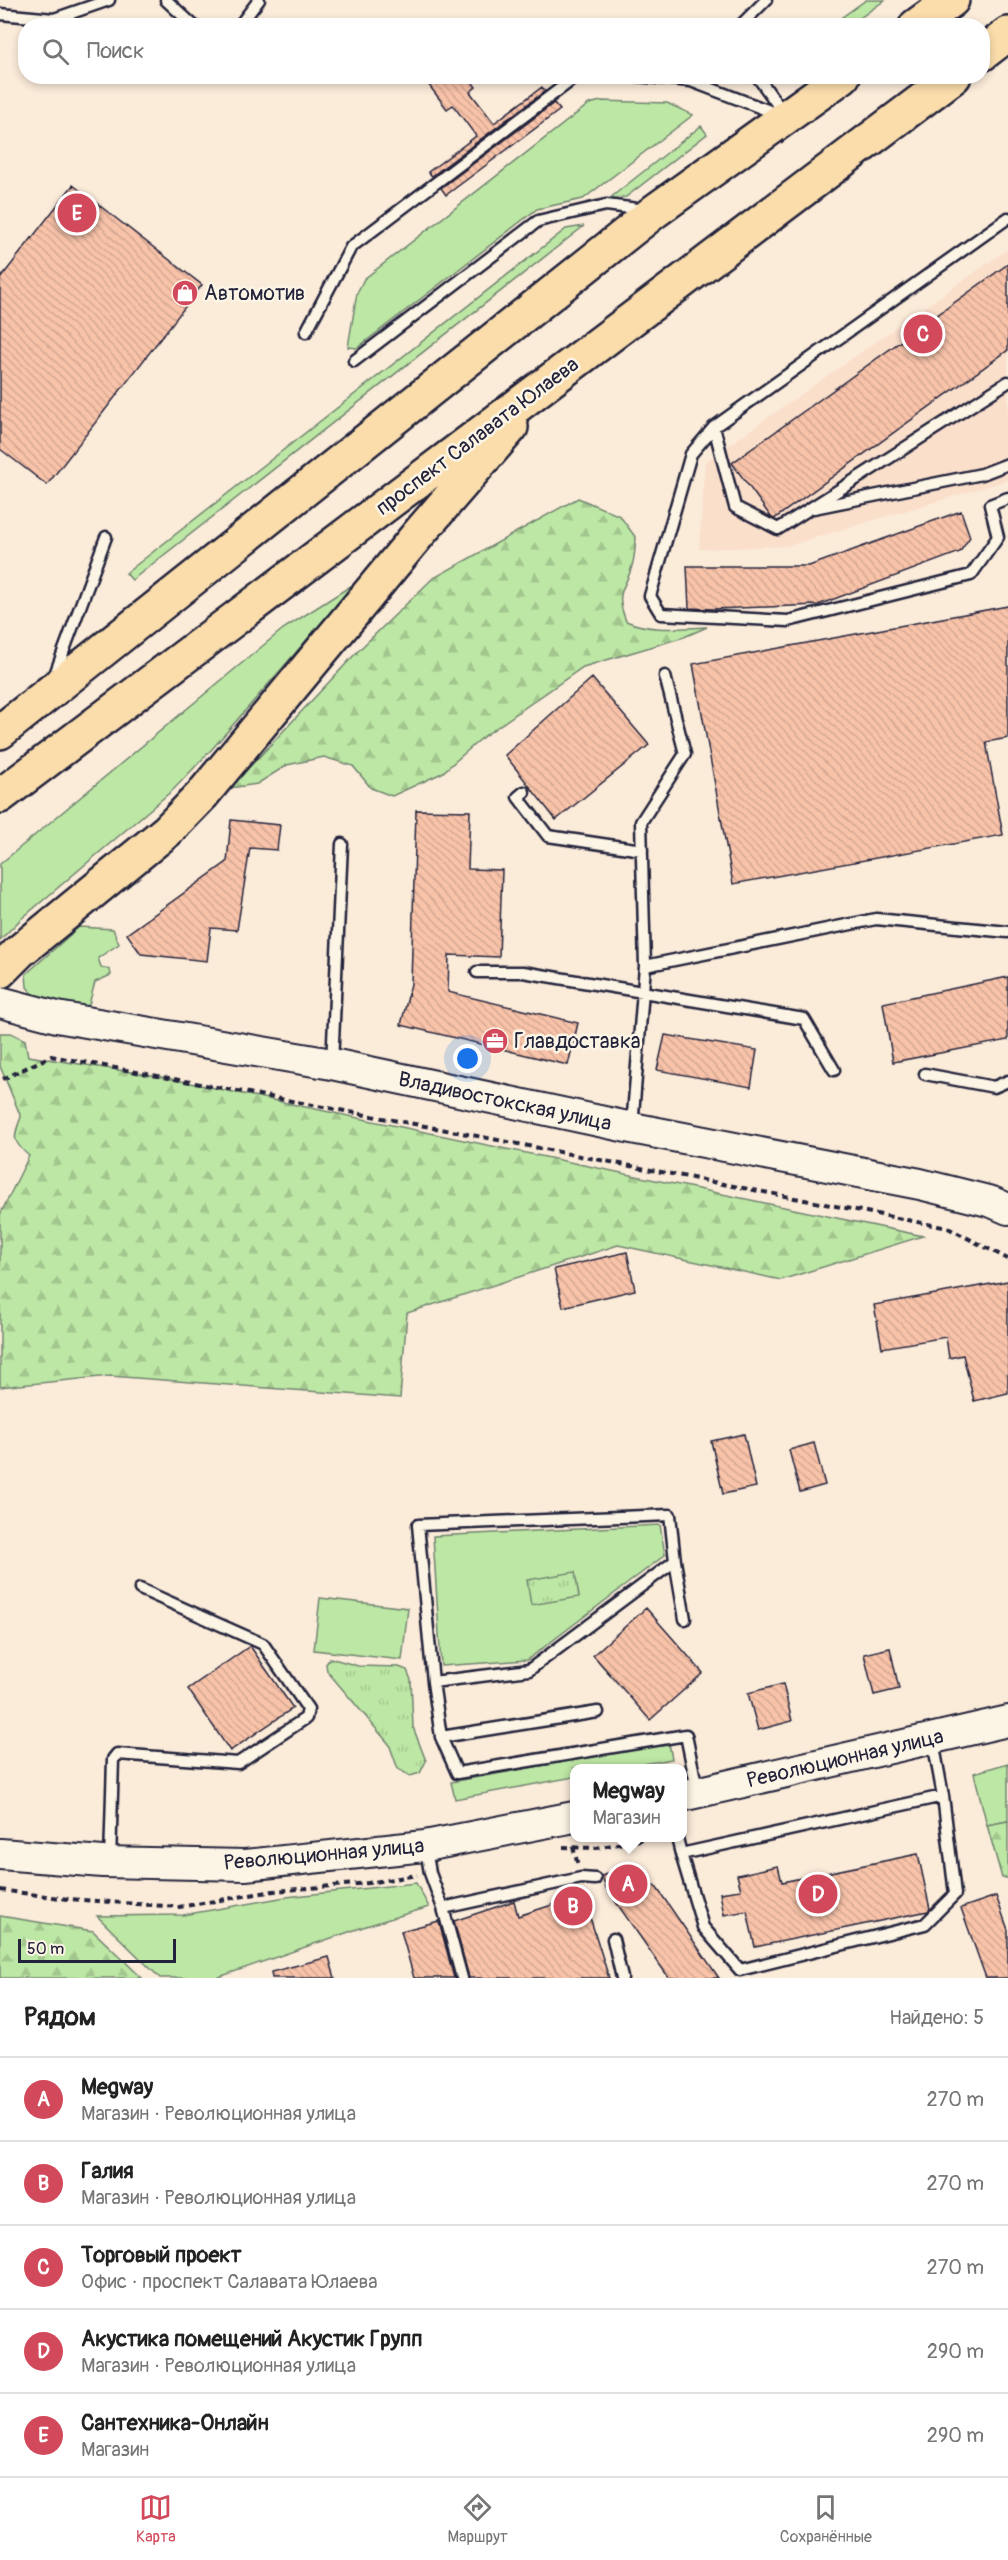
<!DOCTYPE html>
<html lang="ru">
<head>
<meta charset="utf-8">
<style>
	:root { --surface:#fff; --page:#f2f2f2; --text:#222; --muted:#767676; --line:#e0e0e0; --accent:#d1495b }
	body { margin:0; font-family:Pangolin,sans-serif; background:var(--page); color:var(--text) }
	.scale { position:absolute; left:18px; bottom:15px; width:158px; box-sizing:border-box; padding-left:6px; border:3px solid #22223b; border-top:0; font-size:16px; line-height:21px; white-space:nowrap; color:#22223b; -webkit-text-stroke:4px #fcf5e5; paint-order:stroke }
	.you { position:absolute; left:468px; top:1059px; width:21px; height:21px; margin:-15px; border:4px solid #fff; border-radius:50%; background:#1a73e8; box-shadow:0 0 0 9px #1a73e833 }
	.badge { display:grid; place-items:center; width:39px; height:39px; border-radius:50%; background:var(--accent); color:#fff; font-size:20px; font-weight:700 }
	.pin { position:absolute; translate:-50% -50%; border:3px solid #fff; box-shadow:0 2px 6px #0006 }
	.popup { position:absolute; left:570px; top:1764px; width:117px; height:78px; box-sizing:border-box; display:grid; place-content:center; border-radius:12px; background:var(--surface); filter:drop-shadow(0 2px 4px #0005); font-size:20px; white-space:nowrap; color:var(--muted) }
	.popup b { font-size:22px; color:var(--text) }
	.popup::after { content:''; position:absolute; left:50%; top:100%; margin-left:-12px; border:12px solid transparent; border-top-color:var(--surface) }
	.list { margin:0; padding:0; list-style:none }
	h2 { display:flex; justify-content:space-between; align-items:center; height:78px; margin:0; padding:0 24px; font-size:26px }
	h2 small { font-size:20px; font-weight:400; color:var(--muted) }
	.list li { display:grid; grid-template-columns:39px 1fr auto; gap:18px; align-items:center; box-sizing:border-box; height:84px; padding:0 24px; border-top:2px solid var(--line) }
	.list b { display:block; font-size:22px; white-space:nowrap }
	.list p { margin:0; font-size:20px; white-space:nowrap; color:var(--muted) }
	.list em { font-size:20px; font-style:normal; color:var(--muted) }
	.icon { flex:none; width:33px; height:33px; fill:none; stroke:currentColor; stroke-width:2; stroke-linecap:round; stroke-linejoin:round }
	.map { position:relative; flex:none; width:1008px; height:1978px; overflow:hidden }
	.search { position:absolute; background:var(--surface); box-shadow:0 3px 9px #0003; left:18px; right:18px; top:18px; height:66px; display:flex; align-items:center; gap:15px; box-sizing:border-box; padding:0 21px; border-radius:24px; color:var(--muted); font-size:22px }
	.sheet { height:498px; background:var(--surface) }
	nav { display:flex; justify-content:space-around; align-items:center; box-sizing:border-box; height:84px; border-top:2px solid var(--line); background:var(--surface); font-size:16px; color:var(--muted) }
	nav a { display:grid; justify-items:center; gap:3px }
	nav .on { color:var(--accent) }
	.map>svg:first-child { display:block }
</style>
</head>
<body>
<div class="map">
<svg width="1008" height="1978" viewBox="0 0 1008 1978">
	<defs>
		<pattern id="forest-firs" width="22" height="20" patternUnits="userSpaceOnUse" patternTransform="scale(1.5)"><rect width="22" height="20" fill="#bde7a4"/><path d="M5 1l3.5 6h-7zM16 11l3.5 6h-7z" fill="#a2c68e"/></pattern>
		<pattern id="park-tufts" width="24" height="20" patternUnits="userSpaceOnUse" patternTransform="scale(1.5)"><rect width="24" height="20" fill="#bde7a4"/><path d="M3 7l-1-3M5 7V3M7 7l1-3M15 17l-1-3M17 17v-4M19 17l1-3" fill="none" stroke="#a2c68e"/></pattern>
		<pattern id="building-back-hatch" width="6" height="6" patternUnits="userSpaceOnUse" patternTransform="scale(1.5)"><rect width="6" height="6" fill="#f8c3a9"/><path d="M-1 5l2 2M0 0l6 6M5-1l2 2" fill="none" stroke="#d4a792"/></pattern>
	</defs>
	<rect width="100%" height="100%" fill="#fbebd9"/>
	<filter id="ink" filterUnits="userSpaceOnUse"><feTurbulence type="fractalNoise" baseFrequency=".0167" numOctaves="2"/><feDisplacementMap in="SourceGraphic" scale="12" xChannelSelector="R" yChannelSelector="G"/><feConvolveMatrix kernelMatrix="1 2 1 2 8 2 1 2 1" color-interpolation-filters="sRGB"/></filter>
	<g filter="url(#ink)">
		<path fill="#fadfcb" d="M1008 249V480L787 546 699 549 705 462Z"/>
		<path fill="#bde7a4" stroke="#708470" stroke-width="1.5" d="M866 0H885L850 25H831Z
			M601 101 667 103 693 115 583 199 537 209 357 348 348 347 357 293 364 279 589 104Z
			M701 126 707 134 626 197 610 198Z
			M584 226 132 580 126 573 566 229Z
			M357 582 212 749 174 789 20 920 0 940V864L283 629Z
			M79 927 113 929 119 944 98 958 101 967 110 970 111 975 95 982 87 1012 38 1001 27 987 26 974Z
			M660 1525 665 1555 527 1660 441 1666 433 1536Z
			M320 1598 408 1608 402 1660 314 1650Z
			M669 1743 672 1759 620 1768H574V1777L455 1799 451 1782Z
			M1008 1763V1821L987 1825 974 1773Z
			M416 1883 429 1907 366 1926 216 1978H160L97 1916 183 1915 286 1897Z"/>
		<path fill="url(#forest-firs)" stroke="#708470" stroke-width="1.5" d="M578 498 620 516 636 538C635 546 635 554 633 562 627 590 613 588 626 621 651 632 680 628 707 627L684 637 583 667 483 737 442 773 392 796 371 788 353 766 324 757 287 765 257 784 230 788 358 651 432 579Z
			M0 1033H11L25 1040 28 1056 157 1076 923 1236 781 1280 618 1245 407 1313 400 1398 110 1376 0 1387V1215L29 1156C12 1141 13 1138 21 1117L0 1066Z
			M1008 1821V1878H1002L987 1825Z
			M0 1916 93 1931 142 1978H0Z"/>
		<path fill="url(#park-tufts)" stroke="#708470" stroke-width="1.5" d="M575 1572 579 1597 531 1605 527 1580Z
			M330 1658 358 1666 399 1667 407 1670 411 1680 413 1727 426 1761 420 1773 410 1776 398 1769 389 1744 327 1671 326 1664Z"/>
		<path fill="url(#building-back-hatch)" stroke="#22223b" stroke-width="1.5" d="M422 76H468L476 87 470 92 494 123 542 87 545 91 432 176 428 172 476 136 453 105 447 109Z
			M554 103 560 110 446 195 441 188Z
			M73 185 202 285 47 485 0 449V279Z
			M1008 264V350L774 519 771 517 732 463Z
			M961 511 970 537 960 552 818 605 713 609 689 608 687 566H809Z
			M1008 606V738L986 742 1003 835 733 884 693 664Z
			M592 678 649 745 556 820 505 755Z
			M416 810 470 811 468 869 502 870 499 957 449 955 448 992 578 1023 568 1065 401 1025 411 984Z
			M231 820 280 825 277 850 250 848 237 930 211 928 207 961 141 954 127 934 227 862Z
			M1008 977V1040L893 1062 883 1003Z
			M665 1035 757 1050 751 1087 657 1070Z
			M627 1252 635 1290 563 1307 554 1269Z
			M1008 1281V1393L974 1401 963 1355 949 1358 946 1337 882 1348 874 1305Z
			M744 1434 756 1487 723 1494 711 1441Z
			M814 1443 825 1485 800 1492 789 1450Z
			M646 1608 703 1673 650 1720 593 1655Z
			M250 1646 293 1708 230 1751 188 1689Z
			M890 1648 899 1689 874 1695 864 1654Z
			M783 1684 792 1721 758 1730 748 1693Z
			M918 1854 930 1909 928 1911 755 1947 747 1911 724 1915 720 1893 741 1890 737 1875 778 1866 782 1882Z
			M627 1865 633 1872 657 1888 719 1978H669L606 1888 602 1876Z
			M583 1895 609 1978H469L454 1921 514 1901 518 1916Z
			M996 1896 1008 1930V1978H986L961 1908Z
			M439 1921 454 1978H414L401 1931Z
			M329 1957 335 1978H272L271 1972Z"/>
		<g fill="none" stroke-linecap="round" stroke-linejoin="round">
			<defs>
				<path id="lane" d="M166 0 194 26
					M0 14 54 19 109 0
					M239 26 259 0
					M740 26 766 0
					M637 76 691 81 780 115
					M757 76 785 115
					M1008 218 714 427 735 507 778 529 1008 382
					M306 332 351 247 577 76
					M354 361 538 221 606 205 646 210
					M714 427 691 454 650 596 661 614 788 621 971 575 998 537 990 505 1008 498
					M814 508 982 474 1008 464
					M54 677 106 537
					M524 792 518 797 548 836 642 850
					M645 966 876 919 1008 932
					M477 972H523L804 1019 834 1070
					M332 1064 342 844
					M925 1074 994 1087 1008 1081
					M632 1127 645 966 641 822 685 754 665 676
					M675 1561 685 1619
					M433 1682 529 1670 675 1561 670 1515 418 1525 433 1682 441 1737 457 1773 686 1735 697 1789
					M441 1737 598 1712
					M677 1838 681 1854 943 1796 933 1741
					M426 1849 430 1873 443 1908 462 1978
					M681 1854 703 1927 740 1970 925 1924 955 1894 943 1796
					M110 1862 113 1759 117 1754 238 1763 306 1718 308 1709 263 1644 140 1589
					M443 1908 581 1878 595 1879
					M613 1939 622 1978"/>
				<path id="secondary" d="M0 1002 57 1017 332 1064 632 1128 920 1184 992 1202 1008 1209
					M682 1796 1008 1721
					M0 1854 103 1862 245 1865 425 1846 574 1817"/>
				<path id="primary" d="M916 26 952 0
					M982 54 1008 34
					M0 732 655 211 843 76
					M0 796 954 76
					M0 971 20 951 167 831 202 795 421 531 511 427"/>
			</defs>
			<use href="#lane" stroke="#22223b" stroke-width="15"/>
			<use href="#secondary" stroke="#22223b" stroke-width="34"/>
			<use href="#primary" stroke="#22223b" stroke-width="38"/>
			<path stroke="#22223b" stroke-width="4" stroke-dasharray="6 4.5" stroke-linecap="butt" d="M3 1079 51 1056 457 1132 948 1228 1008 1259
				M563 1847 596 1848 651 1838
				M573 1847 578 1865
				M0 1890 68 1899 179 1907 274 1891 368 1883 417 1875"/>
			<use href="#lane" stroke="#fcf5e5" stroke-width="10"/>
			<use href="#secondary" stroke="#fcf5e5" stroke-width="30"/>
			<use href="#primary" stroke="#faddab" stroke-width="33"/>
		</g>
	</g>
	<defs>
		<symbol id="shop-disc" viewBox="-11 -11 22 22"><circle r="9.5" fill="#d1495b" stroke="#fcf5e5"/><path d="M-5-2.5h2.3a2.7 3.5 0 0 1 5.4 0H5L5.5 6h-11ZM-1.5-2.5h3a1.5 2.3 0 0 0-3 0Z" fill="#fff"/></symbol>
		<symbol id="office-disc" viewBox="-11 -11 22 22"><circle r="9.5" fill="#d1495b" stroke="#fcf5e5"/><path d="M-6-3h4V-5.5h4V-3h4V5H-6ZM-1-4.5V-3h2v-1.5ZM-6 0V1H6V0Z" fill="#fff"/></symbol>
	</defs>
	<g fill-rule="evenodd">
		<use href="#shop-disc" x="170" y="278" width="30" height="30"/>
		<use href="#office-disc" x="480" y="1026" width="30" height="30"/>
	</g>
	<g text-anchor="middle" stroke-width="5" stroke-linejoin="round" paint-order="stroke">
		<g font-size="21" fill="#22223b" stroke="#fcf5e5" text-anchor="start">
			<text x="204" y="300">Автомотив</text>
			<text x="514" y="1048">Главдоставка</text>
		</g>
		<g font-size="21" fill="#22223b" stroke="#fcf5e5">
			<text transform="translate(477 436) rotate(-37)" y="7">проспект Салавата Юлаева</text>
			<text transform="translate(505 1101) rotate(12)" y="7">Владивостокская улица</text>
			<text transform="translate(845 1758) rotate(-13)" y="7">Революционная улица</text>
			<text transform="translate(324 1854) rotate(-5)" y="7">Революционная улица</text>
		</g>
	</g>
</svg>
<div class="scale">50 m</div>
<div class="you"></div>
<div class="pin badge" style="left:628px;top:1884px">A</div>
<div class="popup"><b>Megway</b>Магазин</div>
<div class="pin badge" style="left:573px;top:1906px">B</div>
<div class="pin badge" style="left:923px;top:334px">C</div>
<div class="pin badge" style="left:818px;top:1894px">D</div>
<div class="pin badge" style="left:77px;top:213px">E</div>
<div class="search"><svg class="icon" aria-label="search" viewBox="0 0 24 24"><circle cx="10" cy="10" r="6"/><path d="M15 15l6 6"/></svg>Поиск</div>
</div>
<section class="sheet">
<h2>Рядом<small>Найдено: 5</small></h2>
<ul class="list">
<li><span class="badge">A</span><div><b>Megway</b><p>Магазин · Революционная улица</p></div><em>270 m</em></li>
<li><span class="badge">B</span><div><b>Галия</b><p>Магазин · Революционная улица</p></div><em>270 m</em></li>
<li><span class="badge">C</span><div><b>Торговый проект</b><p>Офис · проспект Салавата Юлаева</p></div><em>270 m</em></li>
<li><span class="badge">D</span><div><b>Акустика помещений Акустик Групп</b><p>Магазин · Революционная улица</p></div><em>290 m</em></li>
<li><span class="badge">E</span><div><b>Сантехника-Онлайн</b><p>Магазин</p></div><em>290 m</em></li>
</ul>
</section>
<nav>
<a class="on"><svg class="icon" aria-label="map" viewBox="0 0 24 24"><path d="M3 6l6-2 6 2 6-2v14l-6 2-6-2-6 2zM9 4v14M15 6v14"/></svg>Карта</a>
<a><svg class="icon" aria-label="directions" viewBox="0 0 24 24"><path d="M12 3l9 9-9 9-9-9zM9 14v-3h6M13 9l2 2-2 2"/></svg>Маршрут</a>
<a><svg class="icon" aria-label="saved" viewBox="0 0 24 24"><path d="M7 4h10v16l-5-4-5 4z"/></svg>Сохранённые</a>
</nav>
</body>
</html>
